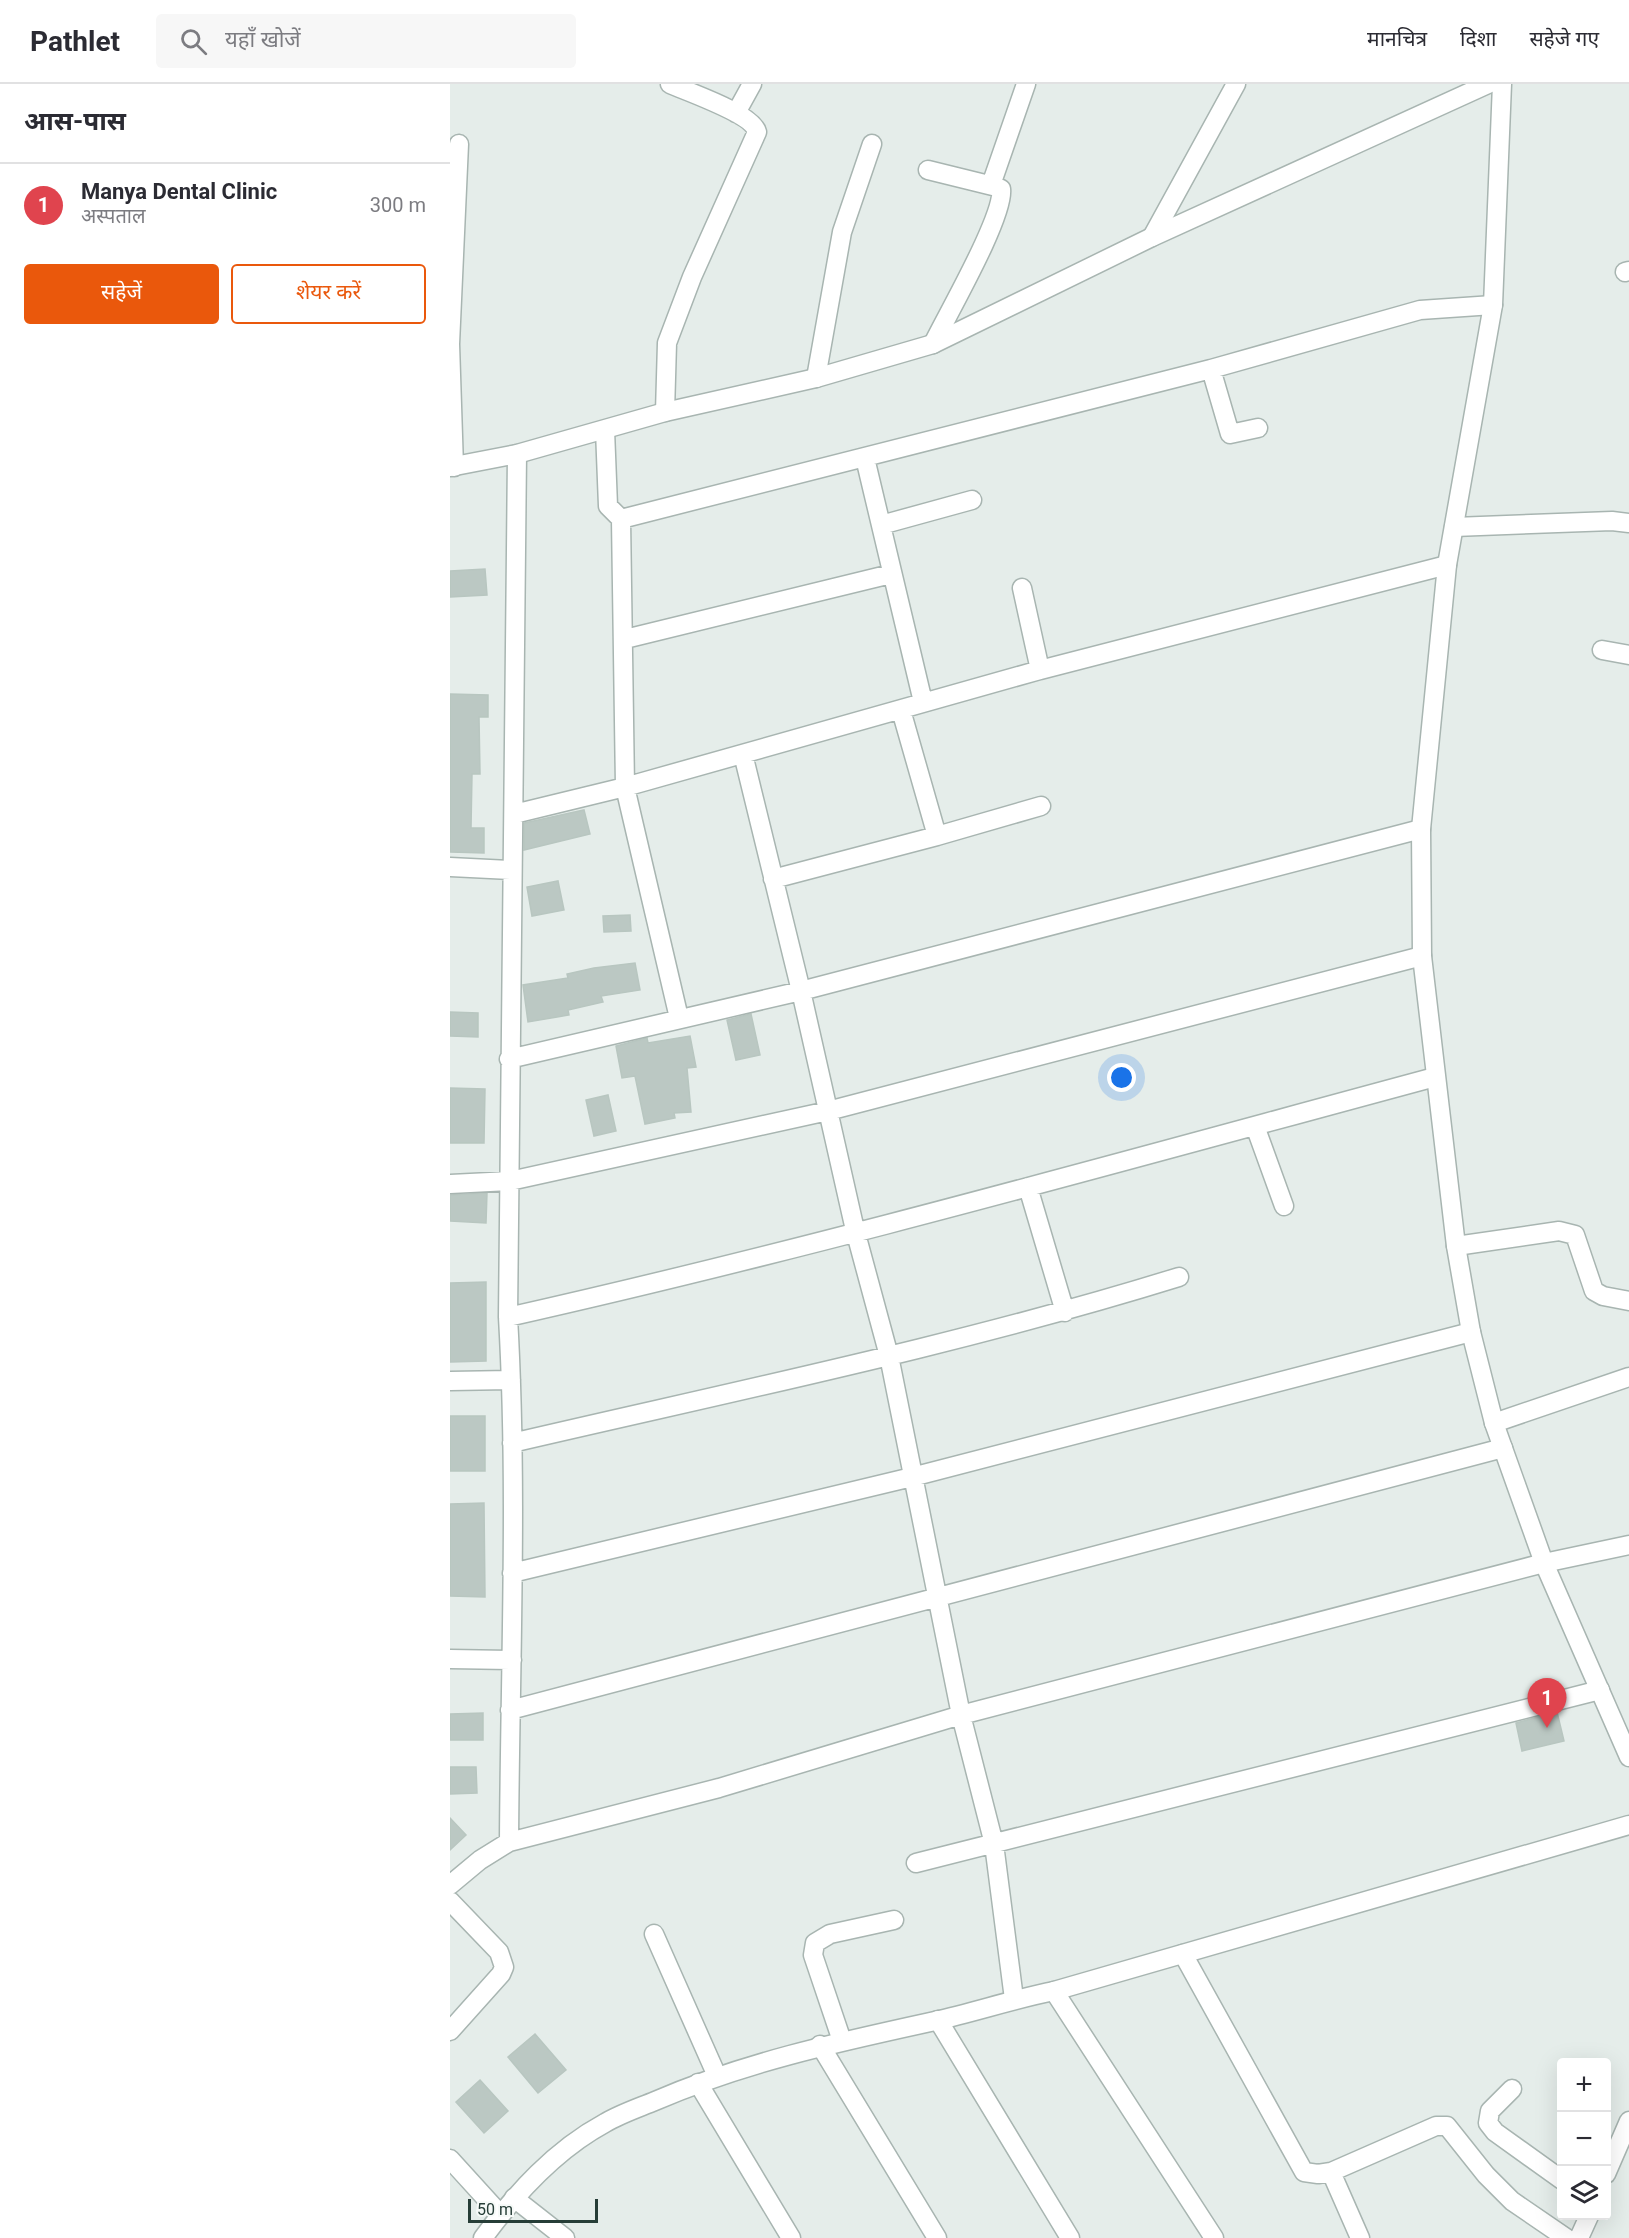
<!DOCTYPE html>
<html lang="hi">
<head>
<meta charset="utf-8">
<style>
	:root { --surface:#fff; --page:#f7f7f7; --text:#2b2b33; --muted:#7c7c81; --line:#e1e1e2; --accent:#ea580c }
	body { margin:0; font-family:Roboto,"Noto Sans Devanagari",sans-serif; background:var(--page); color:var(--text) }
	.controls { position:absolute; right:18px; bottom:18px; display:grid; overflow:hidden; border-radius:6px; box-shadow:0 6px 24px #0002 }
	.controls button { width:54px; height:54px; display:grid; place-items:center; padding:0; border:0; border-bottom:2px solid var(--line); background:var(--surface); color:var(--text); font:30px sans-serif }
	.scale { position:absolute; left:18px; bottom:15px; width:130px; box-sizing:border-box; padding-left:6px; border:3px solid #263d37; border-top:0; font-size:16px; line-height:21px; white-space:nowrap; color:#263d37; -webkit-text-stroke:4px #f6faf8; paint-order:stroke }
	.you { position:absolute; left:672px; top:994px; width:21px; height:21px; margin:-15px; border:4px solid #fff; border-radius:50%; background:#1a73e8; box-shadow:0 0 0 9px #1a73e833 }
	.badge { display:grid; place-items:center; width:39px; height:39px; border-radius:50%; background:var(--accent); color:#fff; font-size:20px; font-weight:700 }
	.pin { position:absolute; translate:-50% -50px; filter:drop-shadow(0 2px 3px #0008) }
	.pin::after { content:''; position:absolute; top:32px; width:21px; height:18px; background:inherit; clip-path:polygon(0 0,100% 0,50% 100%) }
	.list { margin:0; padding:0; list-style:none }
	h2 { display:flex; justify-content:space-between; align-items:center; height:78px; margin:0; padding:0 24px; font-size:26px }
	h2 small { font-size:20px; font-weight:400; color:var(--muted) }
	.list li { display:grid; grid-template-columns:39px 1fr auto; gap:18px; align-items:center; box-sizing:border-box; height:84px; padding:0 24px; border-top:2px solid var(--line) }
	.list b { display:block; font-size:22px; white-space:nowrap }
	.list p { margin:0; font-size:20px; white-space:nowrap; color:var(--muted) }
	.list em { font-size:20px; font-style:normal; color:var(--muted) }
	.actions { display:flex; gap:12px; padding:18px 24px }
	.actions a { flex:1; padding:14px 0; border:2px solid var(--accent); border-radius:6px; text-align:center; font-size:21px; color:var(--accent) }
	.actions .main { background:var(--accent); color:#fff }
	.icon { flex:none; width:33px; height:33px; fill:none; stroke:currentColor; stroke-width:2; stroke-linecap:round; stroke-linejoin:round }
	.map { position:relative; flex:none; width:1179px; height:2154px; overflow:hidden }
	header { display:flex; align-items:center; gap:36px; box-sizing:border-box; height:84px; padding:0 30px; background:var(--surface); border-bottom:2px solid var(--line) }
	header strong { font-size:28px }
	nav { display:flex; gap:33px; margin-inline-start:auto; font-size:21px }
	.search { width:420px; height:54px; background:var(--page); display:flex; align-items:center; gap:15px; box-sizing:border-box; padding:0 21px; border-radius:6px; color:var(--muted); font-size:22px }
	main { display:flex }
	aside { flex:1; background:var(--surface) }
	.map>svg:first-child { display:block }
</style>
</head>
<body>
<header>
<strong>Pathlet</strong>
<div class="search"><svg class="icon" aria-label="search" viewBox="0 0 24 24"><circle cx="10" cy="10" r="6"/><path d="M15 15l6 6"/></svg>यहाँ खोजें</div>
<nav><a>मानचित्र</a><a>दिशा</a><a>सहेजे गए</a></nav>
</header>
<main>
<aside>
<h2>आस-पास<small></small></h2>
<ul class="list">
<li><span class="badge" style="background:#e0444e">1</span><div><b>Manya Dental Clinic</b><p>अस्पताल</p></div><em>300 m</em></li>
</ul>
<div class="actions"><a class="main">सहेजें</a><a>शेयर करें</a></div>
</aside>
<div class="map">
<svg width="1179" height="2154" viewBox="0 0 1179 2154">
	<rect width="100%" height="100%" fill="#e5edea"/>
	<path fill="#bbc8c3" stroke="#b8c6c0" stroke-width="1.5" d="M35 485 37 511 0 513V487Z
		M0 610 38 611V633H29L30 690H22L21 744H34V769L0 768Z
		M134 726 140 750 74 766V739Z
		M108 797 114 826 82 832 77 803Z
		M180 831 181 847 154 848 153 832Z
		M185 879 190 906 151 912 153 918 118 926 119 931 78 938 73 901 118 894 117 890 144 884Z
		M0 928 28 929V953L0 952Z
		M301 930 310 971 286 976 277 936Z
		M240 952 246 983 237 984 241 1028 224 1029 225 1034 195 1040 185 992 172 994 166 962 197 954 198 959Z
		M0 1004 35 1005 34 1059H0Z
		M158 1011 166 1047 144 1052 136 1016Z
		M37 1109 36 1139 0 1137V1111Z
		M36 1198V1277L0 1278V1199Z
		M0 1332H35V1387H0Z
		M34 1419 35 1513 0 1512V1420Z
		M1107 1628 1114 1657 1072 1667 1066 1639Z
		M33 1629V1656H0V1630Z
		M0 1683H26L27 1709 0 1710Z
		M0 1734 16 1751 0 1766Z
		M85 1950 116 1986 88 2009 58 1973Z
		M30 1996 58 2027 34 2049 6 2018Z"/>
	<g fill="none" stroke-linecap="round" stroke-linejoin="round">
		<defs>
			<path id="minor" d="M286 29 302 0
				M478 86 547 103 551 105C555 131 497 231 483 260
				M541 101 576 0
				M702 153 786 0
				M1175 188 1179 187
				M761 285 780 350 808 344
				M366 294 392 148 422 60
				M215 328 217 259 242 193 307 48C303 30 238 8 220 0
				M155 346 158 422 171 435 175 703 229 934
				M415 374 473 618
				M4 383 0 260 9 60
				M171 435 761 285 970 226 1043 221
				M431 441 522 416
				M1004 443 1162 437 1179 439
				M572 504 590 586
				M175 555 441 490
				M1152 566 1179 571
				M451 626 487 752 591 722
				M293 670 351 907 405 1146 439 1272 511 1631 544 1760 564 1915
				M64 730 175 703 590 586 997 481
				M0 783 61 786
				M323 795 487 752
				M59 975 351 907 971 745
				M805 1042 834 1122
				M0 1100 60 1097 378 1027 972 872
				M578 1103 615 1228
				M1006 1162 1109 1147 1125 1151 1144 1207 1153 1212 1179 1217
				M58 1233C369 1163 677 1076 985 993
				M0 1297 61 1296
				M1044 1339 1179 1293
				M62 1359C285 1307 510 1261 729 1193
				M62 1489 462 1393 1021 1248
				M0 1575 62 1576
				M60 1626 1053 1364
				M59 1758C60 1583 68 1407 58 1233L67 370
				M466 1779 1150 1606
				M0 1801 30 1776 59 1758 269 1704 511 1631 1094 1479 1179 1461
				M0 1817 49 1868 54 1883 51 1890 0 1947
				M204 1850 267 1992
				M733 1870 854 2088 868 2090 881 2088 986 2042H997L1036 2091 1062 2117 1116 2154
				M604 1907 764 2154
				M488 1936 620 2154
				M392 1957 363 1871 365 1859 380 1850 444 1836
				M370 1961 487 2154
				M248 1999 341 2154
				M1062 2005 1040 2027 1038 2039 1045 2048 1112 2096
				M0 2075 50 2130
				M881 2088 910 2154
				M1156 2090 1179 2037
				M64 2114 115 2154
				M1129 2154 1139 2132"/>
			<path id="tertiary" d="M1052 0 1043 221 997 481 971 745 972 872 1006 1162 1021 1248 1044 1339 1094 1479 1179 1673
				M0 383 67 370 215 328 366 294 483 260 702 153 1038 0
				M33 2154C66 2109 105 2066 155 2039 170 2030 188 2024 205 2017 295 1978 389 1958 485 1937 525 1928 564 1915 604 1907L1179 1741"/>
		</defs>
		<use href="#minor" stroke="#a8b5b1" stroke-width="21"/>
		<use href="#tertiary" stroke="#a8b5b1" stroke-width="21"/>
		<use href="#minor" stroke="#fff" stroke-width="18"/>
		<use href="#tertiary" stroke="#fff" stroke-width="18"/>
	</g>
</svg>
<div class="controls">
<button>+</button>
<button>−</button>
<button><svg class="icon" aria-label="layers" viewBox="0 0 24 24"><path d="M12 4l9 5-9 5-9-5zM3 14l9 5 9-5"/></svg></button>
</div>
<div class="scale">50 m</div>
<div class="you"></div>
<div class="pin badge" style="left:1097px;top:1644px;background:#e0444e">1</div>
</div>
</main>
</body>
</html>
